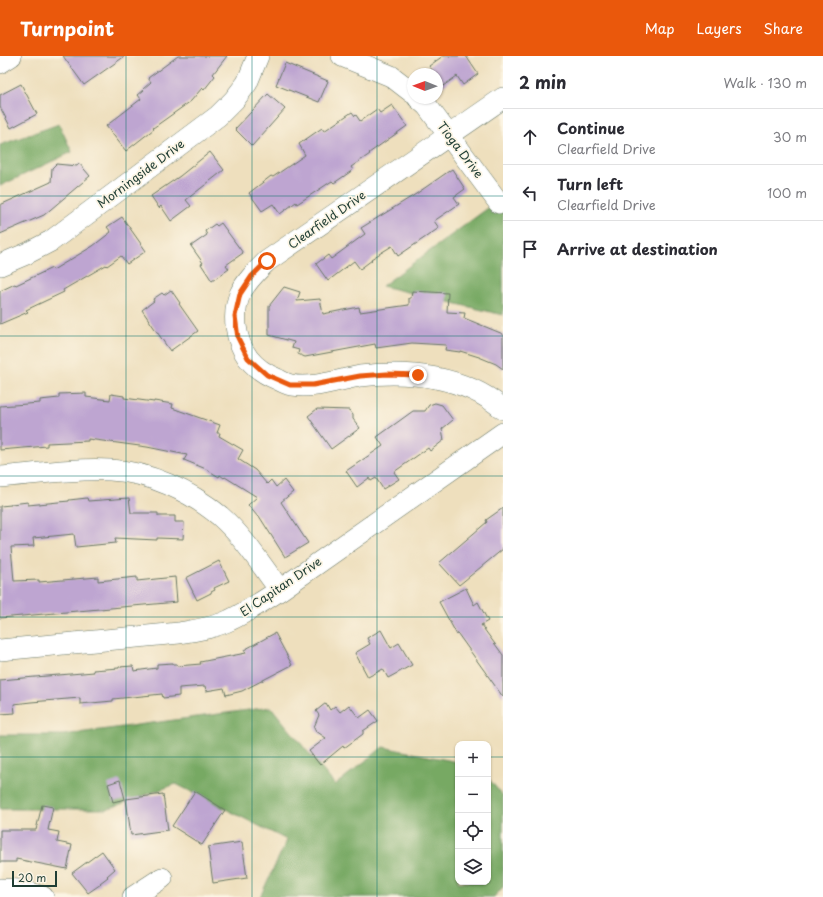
<!DOCTYPE html>
<html lang="en">
<head>
<meta charset="utf-8">
<style>
	:root { --surface:#fff; --page:#f7f7f7; --text:#2b2b33; --muted:#7c7c81; --line:#e1e1e2; --accent:#ea580c }
	body { margin:0; font-family:"Playpen Sans",sans-serif; background:var(--page); color:var(--text) }
	.controls { position:absolute; right:12px; bottom:12px; display:grid; overflow:hidden; border-radius:8px; box-shadow:0 1px 3px #0004 }
	.controls button { width:36px; height:36px; display:grid; place-items:center; padding:0; border:0; border-bottom:1px solid var(--line); background:var(--surface); color:var(--text); font:20px sans-serif }
	.compass { position:absolute; left:407px; top:12px; width:36px; height:36px; border-radius:50%; background:var(--surface); box-shadow:0 1px 3px #0004; rotate:271deg }
	.scale { position:absolute; left:12px; bottom:10px; width:45px; box-sizing:border-box; padding-left:4px; border:2px solid #1f3d34; border-top:0; font-size:11px; line-height:14px; white-space:nowrap; color:#1f3d34; -webkit-text-stroke:3px #fcf5e5; paint-order:stroke }
	.stop { position:absolute; width:12px; height:12px; margin:-9px; border:3px solid #ea580c; border-radius:50%; background:#fff }
	.stop.end { background:#ea580c; border-color:#fff; box-shadow:0 1px 4px #0008 }
	.list { margin:0; padding:0; list-style:none }
	h2 { display:flex; justify-content:space-between; align-items:center; height:52px; margin:0; padding:0 16px; font-size:17px }
	h2 small { font-size:13px; font-weight:400; color:var(--muted) }
	.list li { display:grid; grid-template-columns:26px 1fr auto; gap:12px; align-items:center; box-sizing:border-box; height:56px; padding:0 16px; border-top:1px solid var(--line) }
	.list b { display:block; font-size:15px; white-space:nowrap }
	.list p { margin:0; font-size:13px; white-space:nowrap; color:var(--muted) }
	.list em { font-size:13px; font-style:normal; color:var(--muted) }
	.icon { flex:none; width:22px; height:22px; fill:none; stroke:currentColor; stroke-width:2; stroke-linecap:round; stroke-linejoin:round }
	.map { position:relative; flex:none; width:503px; height:841px; overflow:hidden }
	header { display:flex; align-items:center; gap:24px; box-sizing:border-box; height:56px; padding:0 20px; background:var(--accent); color:#fff }
	header strong { font-size:19px }
	nav { display:flex; gap:22px; margin-inline-start:auto; font-size:14px }
	main { display:flex }
	aside { flex:1; background:var(--surface) }
	.map>svg:first-child { display:block }
</style>
</head>
<body>
<header>
<strong>Turnpoint</strong>
<nav><a>Map</a><a>Layers</a><a>Share</a></nav>
</header>
<main>
<div class="map">
<svg width="503" height="841" viewBox="0 0 503 841">
	<rect width="100%" height="100%" fill="#fcf5e5"/>
	<filter id="ink" filterUnits="userSpaceOnUse"><feTurbulence type="fractalNoise" baseFrequency=".025" numOctaves="2"/><feDisplacementMap in="SourceGraphic" scale="8" xChannelSelector="R" yChannelSelector="G"/><feConvolveMatrix kernelMatrix="1 2 1 2 8 2 1 2 1" color-interpolation-filters="sRGB"/></filter>
	<filter id="wash" filterUnits="userSpaceOnUse"><feTurbulence type="fractalNoise" baseFrequency=".012" numOctaves="4" result="noise"/><feDisplacementMap in="SourceGraphic" scale="16" xChannelSelector="R" yChannelSelector="G"/><feGaussianBlur stdDeviation="0.9" result="paint"/><feColorMatrix in="noise" values="0 0 0 0 0 0 0 0 0 0 0 0 0 0 0 0 0 1.4 0 .05"/><feComposite in="paint" operator="in"/></filter>
	<g filter="url(#wash)">
		<rect width="100%" height="100%" fill="#eedfbd"/>
		<path fill="#77a963" stroke="#4b734c" d="M59 68 72 96 0 130V89Z
			M503 141V259L382 230Z
			M271 651 335 729 383 691 458 706V826H488V722L503 740V831L494 841H260L287 784 176 728 107 753H0V679H63Z"/>
		<g id="blocks">
			<path fill="#bea5d1" d="M63 0H125L84 29Z
				M178 0H227L213 18 215 20 204 34 202 32 191 45 153 72 154 73 126 95 106 70 141 43 138 39 144 34 143 33 151 26 148 22Z
				M443 0H466L478 18 463 29 457 20 443 30 437 21V18H435L429 10Z
				M285 7 328 25 319 46 276 29Z
				M21 28 37 58 11 72 0 51V39Z
				M268 38 285 53 252 90 235 73Z
				M392 49 407 70 369 97 370 98 351 111 353 114 334 127 332 125 297 148 296 146 280 158 273 148 262 155 249 137 271 120 273 121 305 99 299 88 322 72 324 75 352 56 355 60 356 59 360 65 377 53 380 57Z
				M210 96 224 114 186 144 191 150 171 165 161 150 159 152 151 140 180 120Z
				M79 107 90 120 44 159 0 178V149L51 126 52 112 56 108 77 110Z
				M452 113 465 133 454 141 459 148 434 165 439 172 398 200 392 190 371 203 372 204 360 213 354 205 328 225 316 208 328 199 331 203 365 178 361 172 416 138Z
				M122 161 146 195 127 208 121 200 107 210 106 209 63 234 64 236 26 254 28 256 0 268V235L15 228 16 229 52 212 53 214 93 190 111 176 107 171Z
				M221 167 243 197 226 209 229 213 212 225 201 208 203 207 191 190 207 179 205 175 215 168 217 170Z
				M284 231 300 236 297 245 320 243 323 258 359 251 360 256 409 249V242H411L412 235 448 237 447 256 465 257 464 262 503 278V313L496 308 479 301 460 295V296L445 294 446 289 412 287 376 292 375 288 305 301 298 298 299 294 292 292 294 286 269 279V250Z
				M171 234 180 247 179 248 198 275 170 295 142 254 154 245 153 243 162 237 164 239Z
				M86 337V341L110 344 111 338 124 340V342L154 346V345L173 348 172 352 220 369 217 377H220L219 380 243 394 238 403 255 414 267 428 271 424 276 431 284 424 293 436 281 446 308 487 285 501 259 460 258 461 248 449 257 441 225 421 224 422 220 419 219 421 206 413 184 404 187 399 147 391 88 383V385L47 387V390L0 394V350L40 347V344L59 342V338Z
				M435 347 442 349 453 364 442 373 444 384 430 395 428 392 394 416 399 423 383 433 376 422 371 425 369 422 357 431 346 415 383 390 377 381 413 355H425L429 349Z
				M317 353 349 354 353 359V363L360 372 331 393 308 360Z
				M87 442 88 445 129 442 131 457H158V460H175V466H184L183 483 157 482V484L115 482 116 487 76 491 74 478 33 482 34 490 11 491 14 525 39 524V526L98 521V525L137 521V525L175 521 177 546 0 562V450L11 449V448L28 446V449L69 445V444Z
				M503 452V493L459 529 439 507 487 466 486 464Z
				M219 505 229 525 214 532 215 534 211 536V537L197 544 186 522Z
				M466 532 474 549 478 546 488 565 481 569 503 599V641L458 578 457 579 439 546Z
				M381 574 391 592 399 587 412 609 388 622 383 613 368 621 355 597 370 588 367 582Z
				M275 577 292 609 242 635 226 639 224 632 206 635 205 630 179 632V640L163 642 162 638 113 643V645L80 648V642L31 646 14 648 15 657 0 658V624L94 616 93 614 119 612V611L133 610 134 615 157 612V608L173 607V608H177V610L201 608 200 606 246 597 244 594Z
				M326 647 330 654 335 650 340 656 349 649 359 662 370 654 378 665 363 675V678L344 692 343 690 320 709 309 695 326 682 316 675 314 671 319 659 316 655Z
				M120 724 125 743 113 746 108 728Z
				M195 735 225 754 202 789 172 770Z
				M163 738 168 774 131 779 126 743Z
				M42 749 53 751 48 774 59 776 57 786 72 789 67 813 16 803V806H0V774H36Z
				M242 786 247 822 213 827 208 791Z
				M102 795 115 813 107 820 108 821 100 827 101 828 88 837 72 817Z"/>
		</g>
	</g>
	<g filter="url(#ink)">
		<use href="#blocks" fill-opacity="0" stroke="#677664" stroke-width="1"/>
		<g fill="none" stroke-linecap="round" stroke-linejoin="round">
			<defs>
				<path id="minor" d="M342 0 391 20 413 37
					M0 7 11 0
					M418 42 427 50 499 147
					M503 42 267 205C257 215 246 225 240 238 232 258 235 284 248 302 255 311 267 319 277 323 281 325 286 328 291 329 314 333 337 324 360 320 408 314 465 320 503 353
					M0 209 26 198 51 185 218 60 234 44 247 27 258 0
					M0 421C35 418 75 412 110 414 149 416 190 435 220 460 244 481 261 509 280 534
					M0 594 179 577C196 574 214 572 230 564 247 556 263 545 280 534L503 377
					M0 833 21 834 43 841
					M133 841 162 822"/>
			</defs>
			<use href="#minor" stroke="#677664" stroke-width="22"/>
			<use href="#minor" stroke="#fff" stroke-width="21"/>
		</g>
	</g>
	<g fill="none" stroke-linecap="round" stroke-linejoin="round" filter="url(#ink)">
		<path stroke="#ea580c" stroke-width="5" d="M267 205 252 220 240 238 235 260 238 282 248 302 267 319 290 329H313L360 320 387 318 418 319"/>
	</g>
	<path fill="none" stroke="#0f766e" stroke-width="1" stroke-opacity="0.55" d="M126 0V841M252 0V841M377 0V841M0 140H503M0 280H503M0 420H503M0 561H503M0 701H458M488 701H503"/>
	<g text-anchor="middle" stroke-width="3.5" stroke-linejoin="round" paint-order="stroke">
		<g font-size="12" fill="#1f3d34" stroke="#fcf5e5">
			<text transform="translate(460 94) rotate(53)" y="4">Tioga Drive</text>
			<text transform="translate(141 118) rotate(-37)" y="4">Morningside Drive</text>
			<text transform="translate(327 164) rotate(-35)" y="4">Clearfield Drive</text>
			<text transform="translate(281 531) rotate(-34)" y="4">El Capitan Drive</text>
		</g>
	</g>
</svg>
<div class="controls">
<button>+</button>
<button>−</button>
<button><svg class="icon" aria-label="locate" viewBox="0 0 24 24"><circle cx="12" cy="12" r="6"/><path d="M12 2v4M12 18v4M2 12h4M18 12h4"/></svg></button>
<button><svg class="icon" aria-label="layers" viewBox="0 0 24 24"><path d="M12 4l9 5-9 5-9-5zM3 14l9 5 9-5"/></svg></button>
</div>
<svg class="compass" viewBox="-18 -18 36 36"><path d="M0-13l5 13h-10z" fill="#e53935"/><path d="M0 13l5-13h-10z" fill="#7c7c81"/></svg>
<div class="scale">20 m</div>
<div class="stop" style="left:267px;top:205px"></div>
<div class="stop end" style="left:418px;top:319px"></div>
</div>
<aside>
<h2>2 min<small>Walk · 130 m</small></h2>
<ul class="list">
<li><svg class="icon" aria-label="ahead" viewBox="0 0 24 24"><path d="M12 20V5M6 11l6-6 6 6"/></svg><div><b>Continue</b><p>Clearfield Drive</p></div><em>30 m</em></li>
<li><svg class="icon" aria-label="left" viewBox="0 0 24 24"><path d="M17 20v-9H6M10 6l-5 5 5 5"/></svg><div><b>Turn left</b><p>Clearfield Drive</p></div><em>100 m</em></li>
<li><svg class="icon" aria-label="arrive" viewBox="0 0 24 24"><path d="M6 21V4h12l-3 4 3 4H6"/></svg><div><b>Arrive at destination</b></div></li>
</ul>
</aside>
</main>
</body>
</html>
